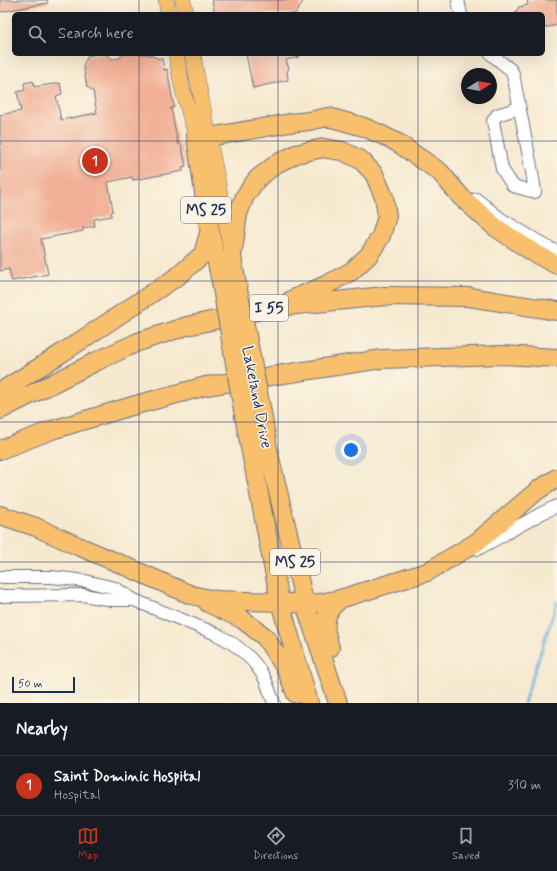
<!DOCTYPE html>
<html lang="en">
<head>
<meta charset="utf-8">
<style>
	:root { --surface:#171b24; --page:#20242c; --text:#f1f3f6; --muted:#9ea1a6; --line:#363941; --accent:#c8321e }
	body { margin:0; font-family:Mynerve,sans-serif; background:var(--page); color:var(--text) }
	.compass { position:absolute; left:461px; top:68px; width:36px; height:36px; border-radius:50%; background:var(--surface); box-shadow:0 4px 16px #0002; rotate:79deg }
	.scale { position:absolute; left:12px; bottom:10px; width:63px; box-sizing:border-box; padding-left:4px; border:2px solid #1b2f5e; border-top:0; font-size:11px; line-height:14px; white-space:nowrap; color:#1b2f5e; -webkit-text-stroke:3px #fcf5e5; paint-order:stroke }
	.you { position:absolute; left:351px; top:450px; width:14px; height:14px; margin:-10px; border:3px solid #fff; border-radius:50%; background:#1a73e8; box-shadow:0 0 0 6px #1a73e833 }
	.badge { display:grid; place-items:center; width:26px; height:26px; border-radius:50%; background:var(--accent); color:#fff; font-size:13px; font-weight:700 }
	.pin { position:absolute; translate:-50% -50%; border:2px solid #fff; box-shadow:0 1px 4px #0006 }
	.list { margin:0; padding:0; list-style:none }
	h2 { display:flex; justify-content:space-between; align-items:center; height:52px; margin:0; padding:0 16px; font-size:17px }
	h2 small { font-size:13px; font-weight:400; color:var(--muted) }
	.list li { display:grid; grid-template-columns:26px 1fr auto; gap:12px; align-items:center; box-sizing:border-box; height:60px; padding:0 16px; border-top:1px solid var(--line) }
	.list b { display:block; font-size:15px; white-space:nowrap }
	.list p { margin:0; font-size:13px; white-space:nowrap; color:var(--muted) }
	.list em { font-size:13px; font-style:normal; color:var(--muted) }
	.icon { flex:none; width:22px; height:22px; fill:none; stroke:currentColor; stroke-width:2; stroke-linecap:round; stroke-linejoin:round }
	.map { position:relative; flex:none; width:557px; height:703px; overflow:hidden }
	.search { position:absolute; background:var(--surface); box-shadow:0 4px 16px #0002; left:12px; right:12px; top:12px; height:44px; display:flex; align-items:center; gap:10px; box-sizing:border-box; padding:0 14px; border-radius:6px; color:var(--muted); font-size:15px }
	.sheet { height:112px; background:var(--surface) }
	nav { display:flex; justify-content:space-around; align-items:center; box-sizing:border-box; height:56px; border-top:1px solid var(--line); background:var(--surface); font-size:11px; color:var(--muted) }
	nav a { display:grid; justify-items:center; gap:2px }
	nav .on { color:var(--accent) }
	.map>svg:first-child { display:block }
</style>
</head>
<body>
<div class="map">
<svg width="557" height="703" viewBox="0 0 557 703">
	<rect width="100%" height="100%" fill="#fcf5e5"/>
	<filter id="ink" filterUnits="userSpaceOnUse"><feTurbulence type="fractalNoise" baseFrequency=".025" numOctaves="2"/><feDisplacementMap in="SourceGraphic" scale="8" xChannelSelector="R" yChannelSelector="G"/><feConvolveMatrix kernelMatrix="1 2 1 2 8 2 1 2 1" color-interpolation-filters="sRGB"/></filter>
	<filter id="wash" filterUnits="userSpaceOnUse"><feTurbulence type="fractalNoise" baseFrequency=".012" numOctaves="4" result="noise"/><feDisplacementMap in="SourceGraphic" scale="16" xChannelSelector="R" yChannelSelector="G"/><feGaussianBlur stdDeviation="0.9" result="paint"/><feColorMatrix in="noise" values="0 0 0 0 0 0 0 0 0 0 0 0 0 0 0 0 0 1.4 0 .05"/><feComposite in="paint" operator="in"/></filter>
	<g filter="url(#wash)">
		<rect width="100%" height="100%" fill="#f6e9cf"/>
		<g fill="none" stroke-linecap="round" stroke-linejoin="round">
			<path stroke="#6db1e2" stroke-width="2.5" d="M524 703 557 602"/>
		</g>
		<g id="blocks">
			<path fill="#f1b097" d="M0 0H47L48 3 0 12Z
				M212 0H304L295 14H215Z
				M527 0H557V25L543 28V14H514L519 7 528 5Z
				M96 54H106L112 59 120 58 122 54H148L159 59 162 58 164 70 167 69 174 107 171 108 178 144H181L186 166 182 167 183 171 133 180 132 177 108 182 113 211 111 212 112 216 94 219 95 226 83 228V231L41 239 48 274 12 281 9 269 0 271V115L21 111 17 92 25 90 24 83 33 81 34 87 60 83 62 94 56 96 61 120 97 113 93 91 87 87 83 65 88 56Z
				M246 54H299V57L286 60 289 69 287 71 288 80 253 88Z"/>
		</g>
	</g>
	<g filter="url(#ink)">
		<use href="#blocks" fill-opacity="0" stroke="#687086" stroke-width="1"/>
		<g fill="none" stroke-linecap="round" stroke-linejoin="round">
			<defs>
				<path id="minor" d="M458 0 461 14
					M491 54 511 70 513 74 532 172 535 192 513 186 502 169 493 121 497 115 519 108
					M476 199 501 219 549 248 557 251
					M478 549 544 512 557 506
					M0 577H52L85 581 115 588 134 600 214 633C235 643 254 658 265 679 268 687 271 695 274 703
					M0 596 83 595 113 600H134"/>
				<path id="major" d="M166 0 168 14
					M183 0 186 14
					M176 54 182 87
					M193 54 198 83
					M199 87 231 249
					M183 91 196 136"/>
				<path id="highway" d="M236 279 232 257 238 214 245 196 257 179 276 164 296 154 323 148 342 151 361 160 374 174 384 197 387 216 381 236 369 255 352 271 328 284 291 300
					M221 282 208 222 196 136 209 137 290 123 309 121 328 117 364 127 382 135 398 143 440 172 461 197 495 227 534 253 557 265
					M0 392 62 353 178 276 203 254 209 233
					M0 410 97 361 138 342 187 326 276 307 385 296 469 297 557 311
					M244 416 280 602 309 703
					M263 418 269 454 305 604 338 703
					M0 450 52 430 132 406 206 386 382 359 501 355 557 358
					M0 515 36 527 78 546 123 565 191 595 216 600 280 602 305 604 320 603 340 599 427 572 477 542 538 490 557 478
					M208 603 242 619 265 637 286 669 296 694
					M330 648C326 634 322 621 331 608 334 605 337 602 340 599"/>
			</defs>
			<use href="#minor" stroke="#687086" stroke-width="14"/>
			<use href="#major" stroke="#687086" stroke-width="16"/>
			<use href="#highway" stroke="#687086" stroke-width="20"/>
			<use href="#minor" stroke="#fff" stroke-width="12"/>
			<use href="#major" stroke="#f8bf6c" stroke-width="15"/>
			<use href="#highway" stroke="#f8bf6c" stroke-width="18"/>
			<defs>
				<path id="highway-bridge" d="M236 279 263 418
					M221 282 244 416"/>
			</defs>
			<use href="#highway-bridge" stroke="#687086" stroke-width="20" stroke-linecap="butt"/>
			<use href="#highway-bridge" stroke="#f8bf6c" stroke-width="18"/>
		</g>
	</g>
	<path fill="none" stroke="#1b2f5e" stroke-width="1" stroke-opacity="0.55" d="M139 0V14M278 0V14M418 0V14M139 54V703M278 54V703M418 54V703M0 141H557M0 281H557M0 422H557M0 562H557"/>
	<g text-anchor="middle" stroke-width="3" stroke-linejoin="round" paint-order="stroke">
		<g fill="#fcf5e5" stroke="#5e6a86" stroke-width="1">
			<rect x="181" y="197" width="50" height="26" rx="3"/>
			<rect x="250" y="295" width="38" height="26" rx="3"/>
			<rect x="270" y="549" width="50" height="26" rx="3"/>
		</g>
		<g font-size="15" font-weight="bold" fill="#1b2f5e">
			<text x="206" y="215">MS 25</text>
			<text x="269" y="313">I 55</text>
			<text x="295" y="567">MS 25</text>
		</g>
		<g font-size="16" fill="#1b2f5e" stroke="#fcf5e5">
			<text transform="translate(258 397) rotate(79)" y="6">Lakeland Drive</text>
		</g>
	</g>
</svg>
<svg class="compass" viewBox="-18 -18 36 36"><path d="M0-13l5 13h-10z" fill="#e53935"/><path d="M0 13l5-13h-10z" fill="#9ea1a6"/></svg>
<div class="scale">50 m</div>
<div class="you"></div>
<div class="pin badge" style="left:95px;top:161px">1</div>
<div class="search"><svg class="icon" aria-label="search" viewBox="0 0 24 24"><circle cx="10" cy="10" r="6"/><path d="M15 15l6 6"/></svg>Search here</div>
</div>
<section class="sheet">
<h2>Nearby<small></small></h2>
<ul class="list">
<li><span class="badge">1</span><div><b>Saint Dominic Hospital</b><p>Hospital</p></div><em>310 m</em></li>
</ul>
</section>
<nav>
<a class="on"><svg class="icon" aria-label="map" viewBox="0 0 24 24"><path d="M3 6l6-2 6 2 6-2v14l-6 2-6-2-6 2zM9 4v14M15 6v14"/></svg>Map</a>
<a><svg class="icon" aria-label="directions" viewBox="0 0 24 24"><path d="M12 3l9 9-9 9-9-9zM9 14v-3h6M13 9l2 2-2 2"/></svg>Directions</a>
<a><svg class="icon" aria-label="saved" viewBox="0 0 24 24"><path d="M7 4h10v16l-5-4-5 4z"/></svg>Saved</a>
</nav>
</body>
</html>
